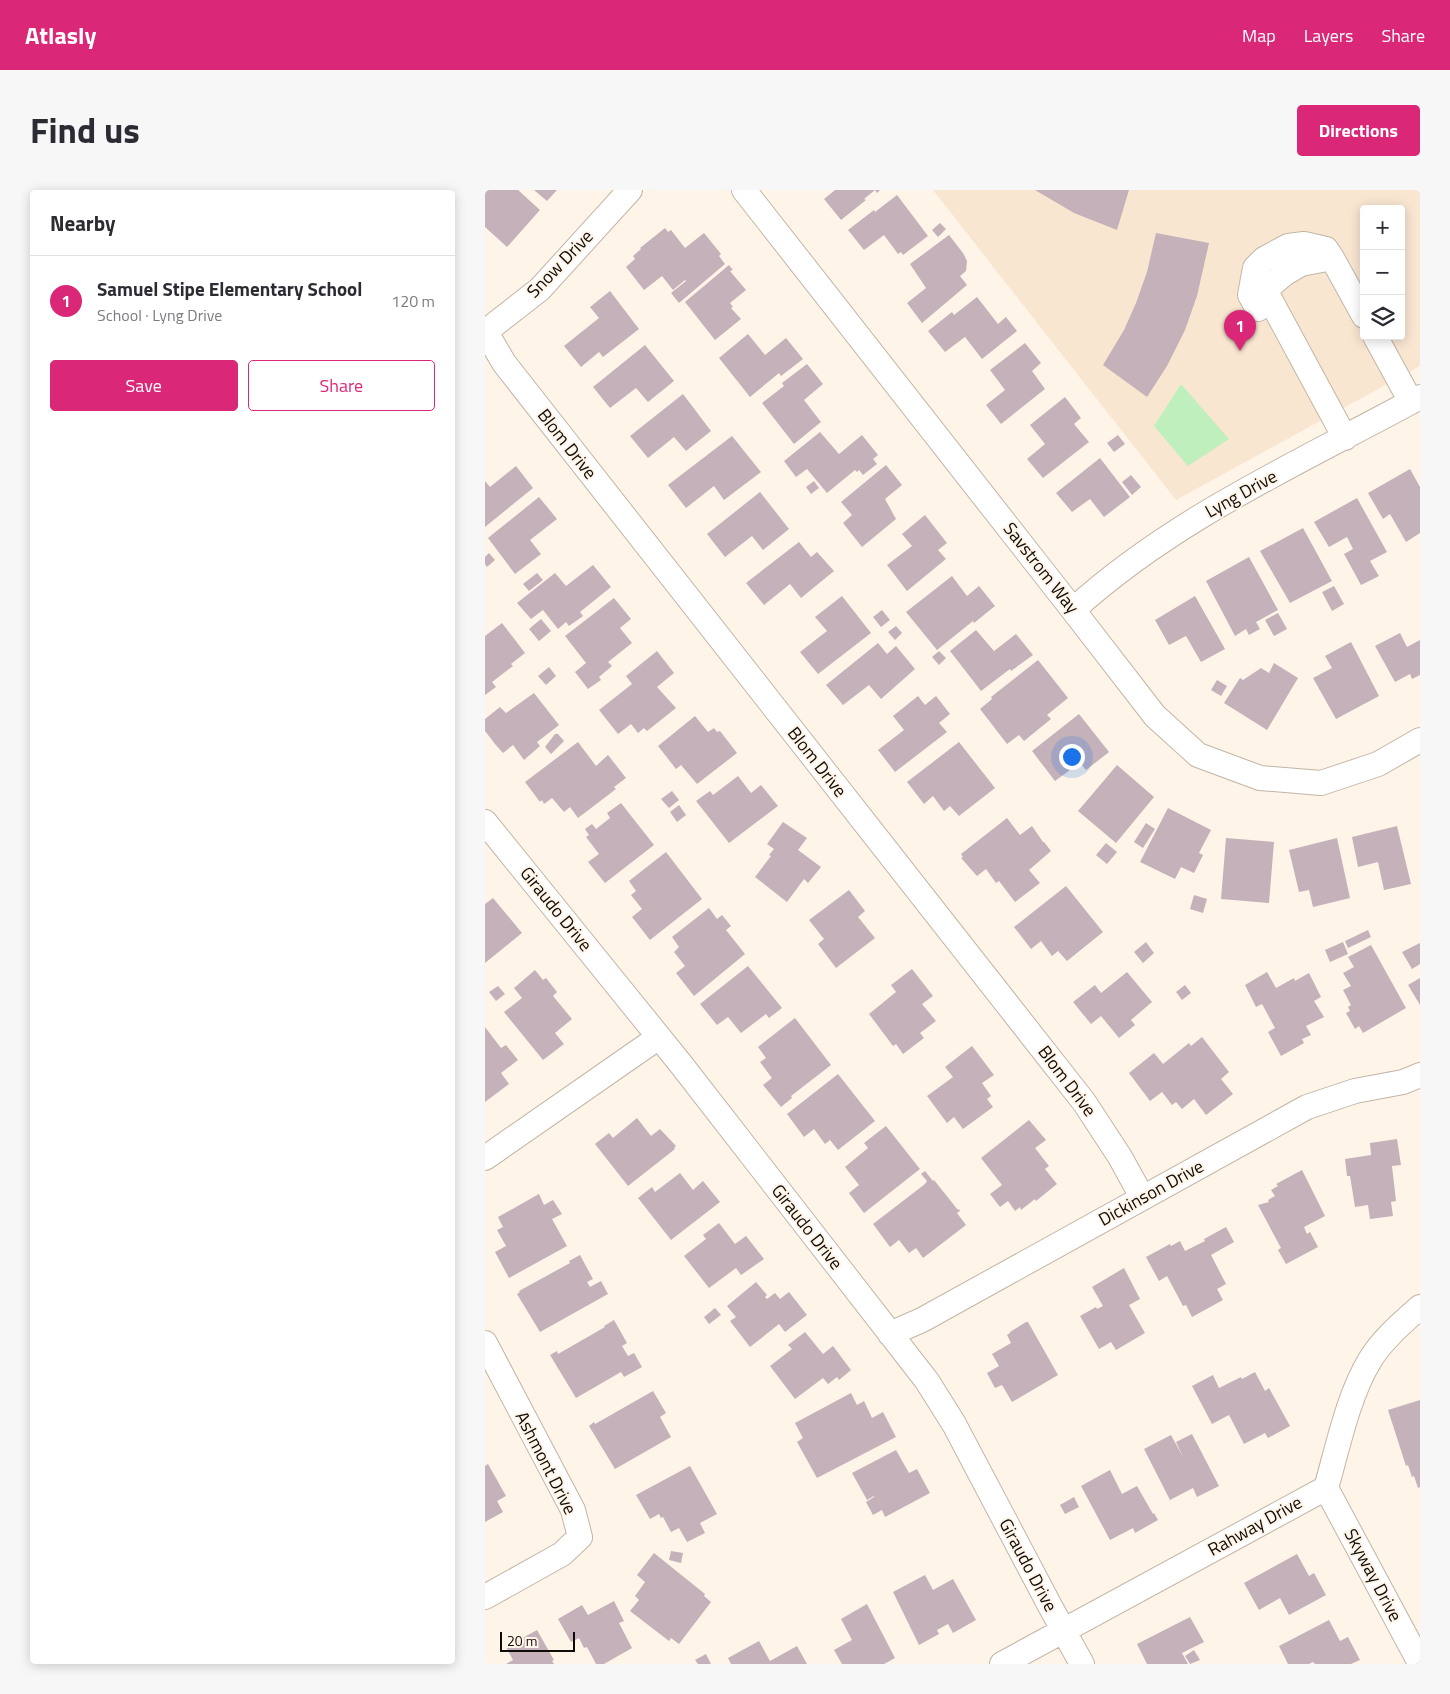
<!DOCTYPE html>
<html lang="en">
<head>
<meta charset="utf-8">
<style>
	:root { --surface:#fff; --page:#f7f7f7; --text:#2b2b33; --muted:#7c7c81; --line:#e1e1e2; --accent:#db2777 }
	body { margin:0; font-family:"Titillium Web",sans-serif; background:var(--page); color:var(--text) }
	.controls { position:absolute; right:15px; top:15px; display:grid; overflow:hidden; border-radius:5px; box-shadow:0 2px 12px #0003 }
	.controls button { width:45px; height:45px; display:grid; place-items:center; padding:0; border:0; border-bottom:1px solid var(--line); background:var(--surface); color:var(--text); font:25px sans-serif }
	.scale { position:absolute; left:15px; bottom:12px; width:75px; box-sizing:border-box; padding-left:5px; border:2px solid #0f0b07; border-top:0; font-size:14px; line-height:18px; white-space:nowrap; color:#0f0b07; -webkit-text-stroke:4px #fff4e8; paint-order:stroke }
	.you { position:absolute; left:586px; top:566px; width:18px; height:18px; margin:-12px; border:4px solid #fff; border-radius:50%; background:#1a73e8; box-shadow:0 0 0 8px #1a73e833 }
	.badge { display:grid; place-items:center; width:32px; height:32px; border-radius:50%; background:var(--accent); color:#fff; font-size:16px; font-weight:700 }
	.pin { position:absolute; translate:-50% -41px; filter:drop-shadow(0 1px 2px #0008) }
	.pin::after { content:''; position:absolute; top:26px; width:18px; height:15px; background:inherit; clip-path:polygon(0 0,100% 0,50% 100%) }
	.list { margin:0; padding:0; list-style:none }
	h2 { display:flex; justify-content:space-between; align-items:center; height:65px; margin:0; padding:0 20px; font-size:21px }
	h2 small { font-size:16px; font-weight:400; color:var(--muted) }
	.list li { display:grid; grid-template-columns:32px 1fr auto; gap:15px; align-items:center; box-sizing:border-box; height:90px; padding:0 20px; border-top:1px solid var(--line) }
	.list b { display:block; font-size:19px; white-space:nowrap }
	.list p { margin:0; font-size:16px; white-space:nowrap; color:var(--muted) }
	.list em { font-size:16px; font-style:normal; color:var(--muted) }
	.actions { display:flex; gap:10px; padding:15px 20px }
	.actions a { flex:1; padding:11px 0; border:1px solid var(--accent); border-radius:5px; text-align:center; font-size:18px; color:var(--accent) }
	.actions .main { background:var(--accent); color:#fff }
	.icon { flex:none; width:28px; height:28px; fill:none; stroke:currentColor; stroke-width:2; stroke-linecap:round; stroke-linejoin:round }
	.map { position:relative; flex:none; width:935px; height:1474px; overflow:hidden; border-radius:5px }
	header { display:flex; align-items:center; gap:30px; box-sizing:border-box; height:70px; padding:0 25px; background:var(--accent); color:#fff }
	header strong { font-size:24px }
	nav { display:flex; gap:28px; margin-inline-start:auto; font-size:18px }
	.intro { display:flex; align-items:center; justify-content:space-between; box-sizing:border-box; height:120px; padding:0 30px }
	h1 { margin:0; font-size:35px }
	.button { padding:12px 22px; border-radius:5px; background:var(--accent); color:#fff; font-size:18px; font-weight:700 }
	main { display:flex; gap:30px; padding:0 30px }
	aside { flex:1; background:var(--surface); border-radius:5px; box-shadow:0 2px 12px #0003 }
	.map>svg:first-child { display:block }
</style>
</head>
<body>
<header>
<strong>Atlasly</strong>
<nav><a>Map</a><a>Layers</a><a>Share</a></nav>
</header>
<div class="intro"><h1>Find us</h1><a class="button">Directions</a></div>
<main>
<aside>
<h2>Nearby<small></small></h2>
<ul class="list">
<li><span class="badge">1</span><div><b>Samuel Stipe Elementary School</b><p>School · Lyng Drive</p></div><em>120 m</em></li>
</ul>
<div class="actions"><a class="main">Save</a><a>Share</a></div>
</aside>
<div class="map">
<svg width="935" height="1474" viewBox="0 0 935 1474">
	<rect width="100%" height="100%" fill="#fff4e8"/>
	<path fill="#f9e6d1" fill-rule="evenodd" d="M448 0H935V176L691 310ZM879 19H916V146H879Z"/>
	<path fill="#bfefbc" d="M696 194 744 249 703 276 669 236Z"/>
	<path fill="#c5b1b9" d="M0 0H33L55 20 22 57 0 37Z
		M49 0H72L62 11Z
		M350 0H395L392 3 390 0 379 9 381 10 356 30 339 9Z
		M550 0H644L632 40 589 23Z
		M412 5 443 46 418 65 416 62 413 64 399 45 379 60 363 40 389 20 390 22Z
		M455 33 461 39 453 47 447 40Z
		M180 38 183 42 186 40 200 58 219 43 236 64 234 66 240 74 194 113 186 103 201 91 200 90 188 100 177 86 159 100 141 77 150 69 148 66 156 59 155 58Z
		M671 43 724 53 712 106 700 140 682 176 662 207 618 175 639 140 651 113 662 82Z
		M464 45 478 63 482 71 481 81 475 86 482 95 437 133 422 113 441 98 425 74Z
		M244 75 248 80 245 81 261 100 245 113 248 117 246 118 256 129 230 150 200 112Z
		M125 101 154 139 118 167 114 162 96 177 79 156 114 128 105 117Z
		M492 107 513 134 521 127 532 141 497 169 480 147 460 162 443 141 467 122 469 125Z
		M263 144 280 165 301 148 318 169 296 186 294 183 265 207 234 168Z
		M540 153 556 173 547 181 560 199 516 234 501 215 520 200 505 180Z
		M160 155 189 191 163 212 151 198 125 218 108 197Z
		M322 174 338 194 319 210 336 232 309 254 277 213 299 196 297 193Z
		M198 204 226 241 201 261 189 247 163 268 145 246Z
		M580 207 596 228 589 234 604 252 558 288 542 269 560 254 545 235Z
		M335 242 354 264 377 245 393 265 388 269 392 274 378 285 374 280 372 282 370 280 342 303 322 279 311 287 299 271Z
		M633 245 640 254 629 262 622 253Z
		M247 246 276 282 239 310 229 296 201 318 183 295Z
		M615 268 645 307 619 327 605 309 587 322 571 303Z
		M401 275 417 295 400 309 411 329 377 357 358 333 367 325 356 312Z
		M31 276 48 298 0 337V291L5 297Z
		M925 279 935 297V343L921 352 905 324 898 329 883 303Z
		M646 285 656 297 647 305 637 292Z
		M329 291 334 298 326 304 321 297Z
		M275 302 304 339 278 360 267 346 240 367 222 344Z
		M54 307 72 329 45 350 56 364 30 384 3 348Z
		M872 308 902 362 885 371 894 386 876 395 859 364 868 359 862 347 844 357 829 332Z
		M440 325 462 353 453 360 461 369 422 401 402 375 427 356 417 344Z
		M818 338 847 391 805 413 775 361Z
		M314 352 326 367 332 362 349 381 316 408 305 394 279 415 261 393Z
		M4 363 10 370 2 377 0 374V367Z
		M764 367 793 420 771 432 775 439 764 445 761 439 750 446 721 391Z
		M108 375 126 397 95 422 98 426 84 436 81 432 73 439 58 420 46 429 32 413 70 383 81 396Z
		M52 383 58 390 44 401 38 394Z
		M467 386 482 406 494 396 510 416 489 433 488 431 452 460 421 422Z
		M849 396 859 414 847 421 837 402Z
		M357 406 386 443 333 484 315 462 342 441 330 427Z
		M710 406 740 459 716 472 701 446 684 455 670 430Z
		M129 408 146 429 135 438 147 453 123 472 127 476 114 487 116 490 103 499 90 482 101 473 80 446Z
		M397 420 405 430 396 437 388 427Z
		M793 423 802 439 789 446 780 430Z
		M56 429 66 441 54 451 44 439Z
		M17 433 40 463 26 474 28 476 7 492 11 497 0 505V446Z
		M411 436 417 443 410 450 403 442Z
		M491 440 509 461 531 444 548 465 526 481 525 479 496 501 465 461Z
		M915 443 922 457 935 450V485L927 489 925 484 910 492 890 456Z
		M866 452 894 506 851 529 828 488 847 478 840 466Z
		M393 453 402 464 411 456 430 479 396 509 384 495 358 515 341 495Z
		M172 461 189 483 172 497 191 518 162 541 159 538 153 543 146 534 133 544 114 520 147 494 141 486Z
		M454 461 461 468 454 475 447 467Z
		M553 470 583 508 562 525 566 529 539 551 534 545 522 554 495 519 507 509 506 507Z
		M789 473 813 488 782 540 739 513 755 488 758 490 776 478 784 483Z
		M64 477 71 486 61 495 53 486Z
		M732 490 742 496 736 506 726 500Z
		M49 503 74 535 52 552 55 556 39 570 28 555 18 563 10 554 0 541V529L15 517 21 523Z
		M433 506 440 515 451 506 465 524 454 533 462 542 410 582 393 560 419 540 408 526Z
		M594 524 624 562 601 580 588 564 578 571 585 580 570 591 547 561Z
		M210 526 223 542 229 538 232 542 235 541 252 563 212 594 196 575 191 579 173 556Z
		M70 544H73L79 551 66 564 60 557Z
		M93 552 111 576 123 565 141 588 129 597 131 599 93 628 85 617 79 622 67 608 59 614 57 610 55 612 40 592Z
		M474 552 510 598 474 626 465 616 459 621 448 606 439 614 422 592Z
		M632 575 669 607 631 653 593 621Z
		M253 586 266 603 276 595 293 616 244 653 211 611 225 601 228 605Z
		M187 601 194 610 184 618 176 609Z
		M136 613 169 655 120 693 103 672 114 664 101 647 104 645 100 639 107 634 111 639 125 628 122 623Z
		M194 615 201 625 192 632 185 622Z
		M683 618 726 640 714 663 718 665 709 683 696 677 690 689 655 672Z
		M522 628 535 645 547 636 558 652H559L566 661 544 680 555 693 530 712 514 691 511 693 501 679 492 686 476 668 478 667 476 664Z
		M298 632 322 648 313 660 336 677 323 693 319 689 302 712 270 687 286 666 284 665 289 659 282 654Z
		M661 633 670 639 658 658 649 652Z
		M912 636 926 694 899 700 893 672 873 677 867 647Z
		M741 648 789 652 784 713 736 709Z
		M852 648 865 708 828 717 824 700 814 702 804 660Z
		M621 653 632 662 622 674 611 665Z
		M181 662 217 709 165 750 147 727 157 719 146 705 151 701 144 691Z
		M581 696 618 742 582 771 573 761 567 766 556 751 546 759 529 737Z
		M364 700 380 721 373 727 390 748 351 778 333 754 339 749 324 730Z
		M709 705 722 709 718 723 705 719Z
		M8 708 37 743 0 773V714Z
		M224 718 232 729 237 725 246 736 241 740 260 764 209 806 191 783 200 776 189 762 194 757 187 747Z
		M883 740 886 747 863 758 860 751Z
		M661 752 669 763 658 773 649 762Z
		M858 752 863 764 845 772 840 760Z
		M935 753V774L927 779 917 762Z
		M886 755 921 818 878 843 874 836 870 839 861 823 865 821 863 817 866 815 858 800 866 796 858 783 869 777 863 767Z
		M263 776 297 818 284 828 281 824 256 843 243 827 232 835 215 814Z
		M427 779 448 806 437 814 451 831 435 843 439 848 418 864 411 854 408 856 384 824 411 802 406 795Z
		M50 780 58 790 61 788 72 802 68 806 87 829 70 843 79 854 58 870 19 822 37 808 29 798Z
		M642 782 667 812 646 830 650 835 634 848 616 826 606 834 588 812 610 795 616 803Z
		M782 782 791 798 809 788 810 791 824 783 836 807 829 811 839 827 821 836 826 845 817 849 819 853 796 866 783 842 790 838 777 814 771 817 760 795Z
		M935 788V815L923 795Z
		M700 795 706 803 697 810 691 802Z
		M13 796 20 804 11 811 4 802Z
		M310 828 346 875 306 906 307 908 296 917 278 895 287 888 275 872 281 868 273 857Z
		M0 837 16 858 21 855 33 870 16 883 24 894 0 912Z
		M717 847 744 882 736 889 748 904 721 925 709 909 697 919 691 912 687 915 677 902 665 911 644 883 669 863 678 874 704 853 706 856Z
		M487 856 509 885 497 893 506 906 502 909 508 917 478 939 469 927 462 933 442 906 468 887 460 877Z
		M353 884 390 931 353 960 345 950 340 954 329 939 319 947 302 924Z
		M152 928 166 946 175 939 191 956 189 958 190 959 143 996 110 954 124 943 128 948Z
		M544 930 561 950 550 958 564 976 560 979 572 994 551 1011 550 1009 536 1020 535 1017 530 1021 523 1011 515 1017 505 1004 517 995 496 968Z
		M401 936 435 979 379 1023 364 1003 374 995 360 977 383 958 379 953Z
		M912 949 916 975 907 976 911 1011 906 1012 908 1026 885 1029 883 1015 870 1017 865 986H862L860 969 886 965 885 953Z
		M817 980 840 1026 819 1037 822 1044 825 1042 833 1057 801 1074 793 1060 796 1058 773 1015 784 1012 783 1010 790 1006 786 1000 793 996 791 994Z
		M440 981 448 991 449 990 473 1020 474 1019 475 1021 472 1023 481 1035 438 1068 431 1058 424 1063 414 1050 405 1057 388 1034 440 994 442 991 436 984Z
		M195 983 208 1000 218 991 235 1012 186 1050 153 1008 167 997 170 1002Z
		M54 1004 59 1015 68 1010 77 1024 67 1029 82 1056 24 1088 10 1062 21 1056 12 1040 18 1037 13 1027Z
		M234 1033 250 1054 261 1046 279 1069 256 1085 251 1078 247 1081 224 1098 199 1066 221 1049 218 1045Z
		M741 1037 749 1052 726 1065 741 1094 732 1099 738 1110 707 1127 701 1115 698 1116 682 1086 674 1091 661 1067 685 1054 686 1056 695 1051 700 1061 720 1051 719 1049Z
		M95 1065 108 1089 102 1092 105 1097 116 1091 123 1104 55 1142 32 1104 35 1102 34 1101 85 1073 84 1071Z
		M639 1078 655 1109 644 1115 660 1143 631 1160 626 1152 614 1159 595 1126 611 1117 612 1119 618 1116 607 1097Z
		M271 1092 282 1105 280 1107 282 1109 290 1103 295 1109 304 1102 322 1125 300 1142 294 1134 265 1157 245 1131 251 1127 242 1116Z
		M230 1118 236 1125 224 1134 219 1127Z
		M129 1130 142 1153 137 1156 143 1166 149 1163 157 1177 139 1187 136 1182 91 1208 65 1165 72 1161 73 1164 120 1137 119 1136Z
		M541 1132H543L573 1185 527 1212 517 1195 510 1198 502 1183 514 1176 507 1164 526 1153 522 1145 525 1143V1142Z
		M320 1142 338 1164 348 1156 366 1180 354 1190 352 1187 343 1194 338 1188 310 1209 285 1176 307 1159 303 1155Z
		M770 1182 780 1201 784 1198 805 1236 783 1248 780 1243 759 1254 744 1225 727 1234 707 1196 728 1185 734 1198 756 1187 757 1189Z
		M168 1201 181 1223 175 1227 186 1247 130 1279 104 1236 109 1232 110 1234Z
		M366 1203 372 1215 379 1211 387 1228 398 1222 411 1247 332 1288 312 1252 318 1248 310 1233Z
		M935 1210V1297L933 1298 929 1286 927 1287 923 1275 921 1276 903 1220Z
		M707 1244 734 1296 712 1307 708 1298 685 1310 659 1259 686 1245 698 1267 691 1252Z
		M411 1260 424 1283 432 1279 445 1303 400 1327 397 1320 388 1325 381 1312 389 1307V1306L382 1310 367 1283Z
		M3 1274 21 1306 12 1311 18 1322 0 1332V1276Z
		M205 1276 232 1324 215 1333 220 1343 202 1352 194 1338 186 1342 178 1327 176 1328 174 1324 165 1329 151 1305Z
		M625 1280 637 1304 652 1296 668 1324 669 1323 673 1330 650 1343 648 1338 625 1350 596 1296Z
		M589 1307 594 1317 580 1324 575 1315Z
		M186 1361 198 1363 196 1373 184 1370Z
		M169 1363 220 1404 219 1406 226 1412 194 1454 186 1448 184 1451 145 1421 154 1410 150 1406 160 1392 152 1385Z
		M812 1364 824 1386 829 1383 841 1405 804 1425 795 1408 774 1420 759 1393Z
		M440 1385 448 1400 468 1389 491 1430 468 1443 463 1434 452 1440 454 1444 434 1455 408 1402Z
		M129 1411 139 1431 134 1433 147 1458 119 1474H111L102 1457 99 1458 94 1448 86 1452 73 1429 97 1415 103 1425Z
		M382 1414 410 1468 399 1474H357L349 1460 367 1450 356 1429Z
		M705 1427 719 1452 697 1463 703 1474H662L652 1454Z
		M844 1430 855 1451 863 1447 875 1470 866 1474H830L828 1472 824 1474H803L794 1456Z
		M52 1440 69 1470 67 1471 69 1474H21L28 1470 21 1457Z
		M274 1451 285 1471 312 1456 322 1474H246L243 1468Z
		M709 1460 715 1470 705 1474 700 1466Z
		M221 1464 226 1474H213L210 1470Z"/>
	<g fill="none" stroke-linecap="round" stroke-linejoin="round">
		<defs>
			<path id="minor" d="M259 0 588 420 670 526 713 565 775 588 836 593 893 574 935 550
				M773 119 765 105 770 78 779 69 803 56 819 54 841 59 847 68
				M0 142 55 99 145 0
				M1 142 19 173 599 912 635 967 657 1007
				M890 146 926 212
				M860 248 780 100 799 84 816 74 847 68 879 126
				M588 420C689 328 816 272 935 207
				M0 632 195 873 442 1191 469 1234 565 1416 597 1474
				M0 968 174 847
				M405 1144 437 1130 822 917 870 901 918 892 935 885
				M0 1153 88 1320 95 1347 77 1364 0 1407
				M841 1298 935 1473
				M517 1474 841 1298C853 1257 863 1206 885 1170 897 1150 918 1132 935 1117"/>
		</defs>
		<use href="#minor" stroke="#c2b5a6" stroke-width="26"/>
		<use href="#minor" stroke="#fff" stroke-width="24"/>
	</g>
	<g text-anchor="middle" stroke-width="4" stroke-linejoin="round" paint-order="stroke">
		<g font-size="18" fill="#0f0b07" stroke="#fff4e8">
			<text transform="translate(75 74) rotate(-46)" y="6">Snow Drive</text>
			<text transform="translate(82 254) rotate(52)" y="6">Blom Drive</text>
			<text transform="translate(756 304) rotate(-29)" y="6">Lyng Drive</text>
			<text transform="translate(556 378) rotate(52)" y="6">Savstrom Way</text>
			<text transform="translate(332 572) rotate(52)" y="6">Blom Drive</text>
			<text transform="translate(71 719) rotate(51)" y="6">Giraudo Drive</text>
			<text transform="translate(582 891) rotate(53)" y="6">Blom Drive</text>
			<text transform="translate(666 1003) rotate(-29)" y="6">Dickinson Drive</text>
			<text transform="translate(322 1037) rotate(52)" y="6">Giraudo Drive</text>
			<text transform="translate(61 1273) rotate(63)" y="6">Ashmont Drive</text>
			<text transform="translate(770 1336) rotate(-29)" y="6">Rahway Drive</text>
			<text transform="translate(543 1375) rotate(62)" y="6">Giraudo Drive</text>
			<text transform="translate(888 1385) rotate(62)" y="6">Skyway Drive</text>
		</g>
	</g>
</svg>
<div class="controls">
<button>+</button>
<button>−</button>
<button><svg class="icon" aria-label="layers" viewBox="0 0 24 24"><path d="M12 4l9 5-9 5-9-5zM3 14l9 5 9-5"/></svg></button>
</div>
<div class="scale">20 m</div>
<div class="you"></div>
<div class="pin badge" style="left:755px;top:161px">1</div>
</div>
</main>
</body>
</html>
